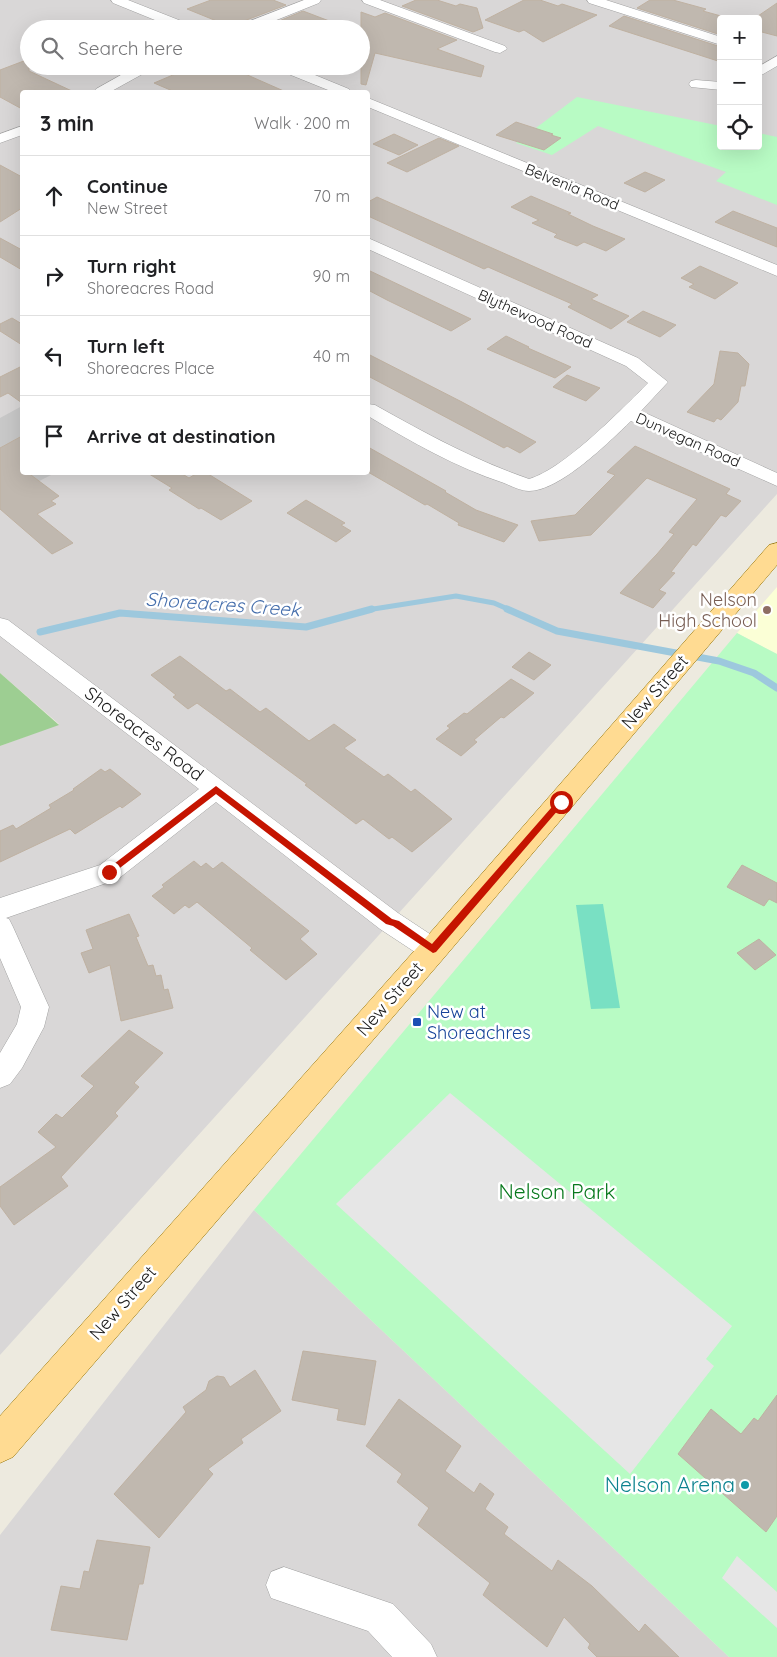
<!DOCTYPE html>
<html lang="en">
<head>
<meta charset="utf-8">
<style>
	:root { --surface:#fff; --page:#f6f6f6; --text:#202124; --muted:#757577; --line:#e0e0e0 }
	body { margin:0; font-family:Quicksand,sans-serif; background:var(--page); color:var(--text) }
	.controls { position:absolute; right:15px; top:15px; display:grid; overflow:hidden; border-radius:5px; box-shadow:0 5px 20px #0002 }
	.controls button { width:45px; height:45px; display:grid; place-items:center; padding:0; border:0; border-bottom:1px solid var(--line); background:var(--surface); color:var(--text); font:25px sans-serif }
	.stop { position:absolute; width:15px; height:15px; margin:-11px; border:4px solid #c51400; border-radius:50%; background:#fff }
	.stop.end { background:#c51400; border-color:#fff; box-shadow:0 1px 5px #0008 }
	.list { margin:0; padding:0; list-style:none }
	h2 { display:flex; justify-content:space-between; align-items:center; height:65px; margin:0; padding:0 20px; font-size:21px }
	h2 small { font-size:16px; font-weight:400; color:var(--muted) }
	.list li { display:grid; grid-template-columns:32px 1fr auto; gap:15px; align-items:center; box-sizing:border-box; height:80px; padding:0 20px; border-top:1px solid var(--line) }
	.list b { display:block; font-size:19px; white-space:nowrap }
	.list p { margin:0; font-size:16px; white-space:nowrap; color:var(--muted) }
	.list em { font-size:16px; font-style:normal; color:var(--muted) }
	.icon { flex:none; width:28px; height:28px; fill:none; stroke:currentColor; stroke-width:2; stroke-linecap:round; stroke-linejoin:round }
	.map { position:relative; flex:none; width:777px; height:1657px; overflow:hidden }
	.search { position:absolute; background:var(--surface); box-shadow:0 5px 20px #0002; left:20px; top:20px; width:350px; height:55px; display:flex; align-items:center; gap:12px; box-sizing:border-box; padding:0 18px; border-radius:28px; color:var(--muted); font-size:19px }
	.panel { position:absolute; background:var(--surface); box-shadow:0 5px 20px #0002; left:20px; top:90px; width:350px; height:385px; border-radius:5px }
	.map>svg:first-child { display:block }
</style>
</head>
<body>
<div class="map">
<svg width="777" height="1657" viewBox="0 0 777 1657">
	<rect width="100%" height="100%" fill="#edeadf"/>
	<path fill="#d9d7d7" fill-rule="evenodd" d="M0 0H777V494L0 1355V746L59 724 0 673ZM721 19H758V146H721ZM29 29H361V66H29ZM22 92H368V472H22Z
		M254 1210 729 1657H0V1535Z"/>
	<path fill="#fbffd6" d="M777 587V654L737 633Z"/>
	<path fill="#c8c8c8" d="M22 406V472L55 473 0 501V418Z"/>
	<path fill="#9dce92" d="M0 673 59 725 0 746Z"/>
	<path fill="#b8fbc4" d="M577 97 721 126V146H758V133L777 137V205L716 181 726 172 598 126 552 155 516 143Z
		M737 633 777 654V1657H729L254 1210Z"/>
	<path fill="#79e0c3" d="M603 904 620 1008 591 1009 576 905Z"/>
	<path fill="#e6e6e6" d="M450 1093 732 1326 706 1359 714 1366 630 1474 336 1204Z
		M737 1556 777 1592V1628L722 1578Z"/>
	<g fill="none" stroke-linecap="round" stroke-linejoin="round">
		<path stroke="#9dc8dd" stroke-width="5" d="M367 610 456 596 494 603 510 610"/>
		<path stroke="#9dc8dd" stroke-width="7" d="M507 609 557 631 719 661 754 673 777 688
			M40 632 120 613 306 627 372 609"/>
	</g>
	<path fill="#c0b8af" stroke="#bfb1a1" d="M211 0H273L286 5 236 24 234 28 187 9Z
		M416 0H437L456 6 460 4 477 8 483 28 473 32 402 6Z
		M524 0H540L558 6 562 4 597 15 543 42 524 30 519 32 485 20Z
		M650 0H673L706 9 703 11 721 16V35L637 8Z
		M777 3V36L758 31V16Z
		M303 11 345 27V29H260Z
		M361 12 375 17 385 13 457 40 437 49 484 66 481 77 375 53 366 85 361 84Z
		M624 16 721 47V62L609 26Z
		M29 59V71L74 92H22V109L0 97V70Z
		M194 66H227L286 92H175L154 83Z
		M516 122 553 134 551 135 561 138 544 150 496 135Z
		M394 134 418 145 399 155 373 144Z
		M439 138 459 146 407 172 387 163Z
		M0 165 22 177V208L0 222Z
		M645 172 665 180 645 192 624 183Z
		M531 196 571 213 568 214 593 226 625 239 606 251 584 242 577 246 554 237 557 234 532 223 539 220 511 207Z
		M377 197 598 295 591 299 629 316 611 329 568 307 572 304 488 267 484 269 368 216V202Z
		M733 211 777 228V247L715 222Z
		M0 238 22 250V270L0 257Z
		M700 266 738 283 715 299 689 287 694 284 681 278Z
		M368 270 471 319 451 331 387 300 368 290Z
		M643 311 676 325 660 337 627 322Z
		M12 318 22 324V345L0 331V324Z
		M506 336 529 347 528 348 571 367 555 378 487 349Z
		M720 351 738 353 749 364 745 386H741L738 402 721 420 717 418 714 422 687 412 714 384Z
		M368 354 462 402 536 442 520 453 507 446 504 448 368 376Z
		M22 366V403L8 393 0 397V377Z
		M567 375 600 388 586 401 553 387Z
		M22 436V472H27L59 496 51 501 56 504 37 514 73 543 52 554 0 509V448Z
		M635 446 730 489 726 494 741 501 726 517 721 515 696 546 693 544 671 572 675 573 659 590 666 593 653 608 620 593 657 554 674 534 669 532 697 499 647 478 591 535 539 541 531 521 575 515 615 475 607 472Z
		M368 447 446 491 445 492 476 510 518 525 504 542 458 525 459 523 427 504 425 505 368 472Z
		M146 472H179L189 478 199 472H205L252 501 221 520 201 508 199 509 169 490 172 488Z
		M306 500 345 523 341 525 351 531 336 542 287 513Z
		M529 652 551 665 534 680 512 667Z
		M180 656 226 691 230 689 260 712 266 708 309 741 334 724 356 740 344 748 384 777 388 774 411 792 415 789 452 819 412 852 392 837 389 839 363 819 356 824 305 785 307 784 197 703 188 709 173 697 176 695 151 675Z
		M511 679 534 693 504 718 501 717 474 740 477 742 461 756 436 739 450 728 447 726 464 713 467 714Z
		M101 769 105 772 110 769 141 794 122 808 120 806 75 834 70 829 0 862V831L13 825 16 829 51 808 49 805 74 790 73 789Z
		M194 861 201 867 206 863 213 869 222 862 309 931 300 939 317 954 286 980 250 950 252 948 197 902 189 908 185 905 174 914 152 896 164 887 162 885Z
		M742 865 777 883V903L769 899 764 906 727 887Z
		M129 914 139 936 136 937 148 966 153 965 156 976 161 975 164 990 168 989 173 1008 121 1021 110 965 89 973 81 953 93 949 86 930Z
		M759 939 776 955 755 970 737 953Z
		M129 1030 163 1053 134 1083 139 1087 115 1113 118 1116 61 1177 68 1186 14 1225 0 1206V1187L56 1147 38 1132 56 1114 62 1118 94 1086 81 1076Z
		M303 1351 376 1361 365 1425 337 1420 339 1409 292 1400Z
		M255 1370 281 1411 241 1439 243 1443 208 1469 213 1474 159 1538 114 1494 186 1412 183 1407 206 1390 209 1381 217 1376 224 1377 230 1387Z
		M777 1395V1516L766 1532 678 1454 711 1409 741 1434 754 1418 758 1421Z
		M399 1399 461 1446 445 1471 474 1493 480 1483 494 1494 485 1509 508 1527 504 1534 552 1571 558 1560 592 1586 639 1632 645 1624 679 1657H597L588 1648 590 1644 564 1617 547 1647 483 1595 490 1583 418 1525 429 1508 397 1482 402 1474 366 1446Z
		M97 1540 150 1547 143 1584H139L127 1640 51 1630 61 1586 80 1589 84 1571 89 1572Z"/>
	<g fill="none" stroke-linecap="round" stroke-linejoin="round">
		<defs>
			<path id="minor" d="M111 0H128L194 26 195 29H177L113 3Z
				M304 0H321L319 3 254 29H236L237 26Z
				M362 0H380L505 46 507 49 500 53 495 52 364 3Z
				M587 0H606L721 37V45L589 3Z
				M777 56V66L758 77V67Z
				M137 66H157L110 92H94L96 89Z
				M274 66H293L349 89 351 92H333L276 69Z
				M696 80 721 82V90L691 87 689 84 691 81Z
				M368 98 777 265V276L368 107Z
				M22 126V135L0 143V134Z
				M368 238 638 358 668 382 641 411 777 473V486L631 421C609 442 560 491 529 491 521 491 511 486 504 483 455 467 412 442 368 416V404L375 405C425 433 474 460 529 479 564 469 622 409 648 383L626 366 368 249Z
				M0 618 8 620 398 913 442 942 446 950 442 958 433 961 424 958 380 929 216 802 118 879 6 918 9 919 13 927 49 1007 44 1027 22 1068 10 1084 0 1088V1053L17 1024 21 1007 0 958V898L100 865 199 789 0 636Z
				M284 1567 393 1604 431 1644 437 1657H392L368 1631 271 1598 266 1585 271 1572Z"/>
			<path id="major" d="M777 543V565L443 959 13 1457 0 1463V1416L423 941 769 545Z"/>
		</defs>
		<use href="#minor" stroke="#a1a1a1" stroke-width="1"/>
		<use href="#major" stroke="#917000" stroke-width="1"/>
		<use href="#minor" fill="#fff" fill-rule="evenodd"/>
		<use href="#major" fill="#ffdb92" fill-rule="evenodd"/>
	</g>
	<path fill="#c51400" d="M216 786 392 919 399 921 432 944 558 800H564L565 802 436 952 433 953 393 926 386 924 216 794 112 874H106V870Z"/>
	<circle fill="#8d6e63" stroke="#fff" stroke-width="2" cx="767" cy="610" r="5"/>
	<rect fill="#1a4fb4" stroke="#fff" stroke-width="2" x="412" y="1017" width="10" height="10" rx="2.5"/>
	<circle fill="#0f9aa8" stroke="#fff" stroke-width="2" cx="745" cy="1485" r="5"/>
	<g text-anchor="middle" stroke-width="5" stroke-linejoin="round" paint-order="stroke">
		<g font-size="15" fill="#1a1a1a" stroke="#fff">
			<text transform="translate(572 187) rotate(22)" y="5">Belvenia Road</text>
			<text transform="translate(535 319) rotate(24)" y="5">Blythewood Road</text>
			<text transform="translate(688 440) rotate(24)" y="5">Dunvegan Road</text>
		</g>
		<g font-size="18" fill="#785e54" stroke="#fff" text-anchor="end">
			<text x="757" y="606">Nelson<tspan x="757" dy="21">High School</tspan></text>
		</g>
		<g font-size="18" fill="#1a1a1a" stroke="#fff">
			<text transform="translate(655 692) rotate(-49)" y="6">New Street</text>
			<text transform="translate(144 734) rotate(37)" y="6">Shoreacres Road</text>
			<text transform="translate(390 999) rotate(-49)" y="6">New Street</text>
			<text transform="translate(123 1303) rotate(-49)" y="6">New Street</text>
		</g>
		<g font-size="18" fill="#164399" stroke="#fff" text-anchor="start">
			<text x="427" y="1018">New at<tspan x="427" dy="21">Shoreachres</tspan></text>
		</g>
		<g font-size="19" font-style="italic" fill="#456eac" stroke="#fff">
			<text transform="translate(223 604) rotate(4)" y="7">Shoreacres Creek</text>
		</g>
		<g font-size="21" fill="#08791d" stroke="#fff">
			<text x="557" y="1199">Nelson Park</text>
		</g>
		<g font-size="21" fill="#0d838f" stroke="#fff" text-anchor="end">
			<text x="735" y="1492">Nelson Arena</text>
		</g>
	</g>
</svg>
<div class="controls">
<button>+</button>
<button>−</button>
<button><svg class="icon" aria-label="locate" viewBox="0 0 24 24"><circle cx="12" cy="12" r="6"/><path d="M12 2v4M12 18v4M2 12h4M18 12h4"/></svg></button>
</div>
<div class="stop" style="left:561px;top:802px"></div>
<div class="stop end" style="left:109px;top:872px"></div>
<div class="search"><svg class="icon" aria-label="search" viewBox="0 0 24 24"><circle cx="10" cy="10" r="6"/><path d="M15 15l6 6"/></svg>Search here</div>
<section class="panel">
<h2>3 min<small>Walk · 200 m</small></h2>
<ul class="list">
<li><svg class="icon" aria-label="ahead" viewBox="0 0 24 24"><path d="M12 20V5M6 11l6-6 6 6"/></svg><div><b>Continue</b><p>New Street</p></div><em>70 m</em></li>
<li><svg class="icon" aria-label="right" viewBox="0 0 24 24"><path d="M7 20v-9h11M14 6l5 5-5 5"/></svg><div><b>Turn right</b><p>Shoreacres Road</p></div><em>90 m</em></li>
<li><svg class="icon" aria-label="left" viewBox="0 0 24 24"><path d="M17 20v-9H6M10 6l-5 5 5 5"/></svg><div><b>Turn left</b><p>Shoreacres Place</p></div><em>40 m</em></li>
<li><svg class="icon" aria-label="arrive" viewBox="0 0 24 24"><path d="M6 21V4h12l-3 4 3 4H6"/></svg><div><b>Arrive at destination</b></div></li>
</ul>
</section>
</div>
</body>
</html>
